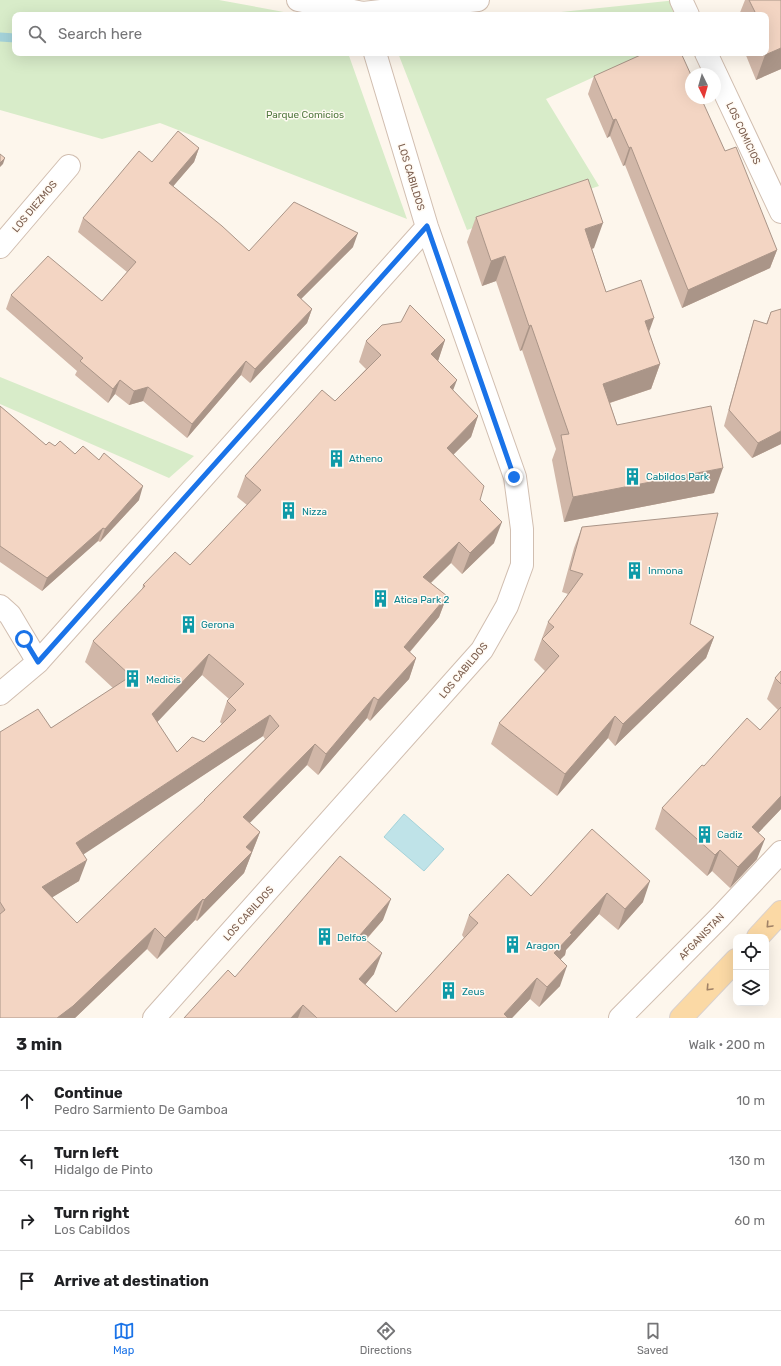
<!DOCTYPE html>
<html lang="en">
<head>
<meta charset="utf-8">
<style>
	:root { --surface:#fff; --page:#f6f6f6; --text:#202124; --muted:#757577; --line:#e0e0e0; --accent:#1a73e8 }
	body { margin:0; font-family:Rubik,sans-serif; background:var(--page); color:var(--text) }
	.controls { position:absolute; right:12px; bottom:12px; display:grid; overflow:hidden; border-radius:8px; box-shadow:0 4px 16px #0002 }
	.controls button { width:36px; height:36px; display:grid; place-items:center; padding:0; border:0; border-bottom:1px solid var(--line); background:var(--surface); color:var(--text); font:20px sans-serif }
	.compass { position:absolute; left:685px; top:68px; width:36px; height:36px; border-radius:50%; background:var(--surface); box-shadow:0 4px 16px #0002; rotate:175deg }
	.stop { position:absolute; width:12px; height:12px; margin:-9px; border:3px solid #1a73e8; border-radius:50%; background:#fff }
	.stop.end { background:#1a73e8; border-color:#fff; box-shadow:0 1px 4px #0008 }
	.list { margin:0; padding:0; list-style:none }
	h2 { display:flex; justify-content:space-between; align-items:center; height:52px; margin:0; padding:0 16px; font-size:17px }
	h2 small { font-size:13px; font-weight:400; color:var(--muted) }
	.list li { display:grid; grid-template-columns:26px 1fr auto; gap:12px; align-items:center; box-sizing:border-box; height:60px; padding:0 16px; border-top:1px solid var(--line) }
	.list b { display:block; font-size:15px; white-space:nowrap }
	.list p { margin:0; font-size:13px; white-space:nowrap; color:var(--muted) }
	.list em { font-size:13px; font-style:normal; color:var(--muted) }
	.icon { flex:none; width:22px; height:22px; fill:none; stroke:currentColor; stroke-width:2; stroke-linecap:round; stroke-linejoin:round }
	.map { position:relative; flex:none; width:781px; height:1018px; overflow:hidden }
	.search { position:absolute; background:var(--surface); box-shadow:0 4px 16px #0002; left:12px; right:12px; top:12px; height:44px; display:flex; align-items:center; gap:10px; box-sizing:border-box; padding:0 14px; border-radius:8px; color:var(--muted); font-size:15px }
	.sheet { height:292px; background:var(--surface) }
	nav { display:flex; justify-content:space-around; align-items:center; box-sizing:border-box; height:56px; border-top:1px solid var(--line); background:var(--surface); font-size:11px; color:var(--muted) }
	nav a { display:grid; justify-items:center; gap:2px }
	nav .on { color:var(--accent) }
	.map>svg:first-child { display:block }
</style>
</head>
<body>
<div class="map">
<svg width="781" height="1018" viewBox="0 0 781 1018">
	<rect width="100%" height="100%" fill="#fdf6ec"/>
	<path fill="#d8ecc9" d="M0 0H219L300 15H15V53H348L407 219 160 123 102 139 0 110Z
		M677 0 683 15H532Z
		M398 53H646L546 99 599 186 467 230Z
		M0 377 194 456 169 478 0 404Z"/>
	<path fill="#bfe3e8" stroke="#a5d3da" d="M404 814 444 849 424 871 384 837Z"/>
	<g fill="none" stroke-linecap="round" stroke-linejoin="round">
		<path stroke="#a5d3da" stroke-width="9" d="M0 37 15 38"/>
		<defs>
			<path id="street" d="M298 0 363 13 478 0
				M681 0 688 15
				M706 53 781 212
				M0 247 69 166
				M0 606 10 615 38 662
				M0 694 38 662 427 227
				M154 1018 482 650 507 606 522 565V529L515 477 427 227 375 53
				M620 1018 720 917 781 852"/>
			<path id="primary" d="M758 937 781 912
				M681 1018 736 960"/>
		</defs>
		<use href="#street" stroke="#d1beb0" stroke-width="24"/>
		<use href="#primary" stroke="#dad1cd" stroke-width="24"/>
		<use href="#street" stroke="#fff" stroke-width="22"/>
		<use href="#primary" stroke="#fbd9a5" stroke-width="22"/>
	</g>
	<path fill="#d1b7a8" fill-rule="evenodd" d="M745 0H781V69L756 80 745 53H766V15H739Z
		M594 76 725 151 777 250 770 268 682 308 625 165 623 166 610 136 607 138 588 94Z
		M199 148 194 162 173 186 249 251 353 247 301 299 312 309 307 323 250 383 241 375 187 438 143 401 129 405 115 394 108 403 75 375 77 371 6 309 11 295 102 301 127 272 78 232 83 218 152 162Z
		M476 217 594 248 592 249 606 292 649 332 660 364 651 389 610 403 617 425 714 493 564 522 552 460 556 449 522 350 520 351 496 281 482 286 467 242Z
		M771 312 781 444 752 458 724 426 749 336 754 320 766 324Z
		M445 340 438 361 453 390 478 416 471 437 453 455 480 500 494 543 462 574 451 563 431 583 447 596 439 617 410 652 416 658 409 679 370 721 367 718 318 775 307 765 249 823 260 832 244 873 197 921 195 920 157 959 147 949 75 1018H0V732L51 728 113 688 85 662 93 641 142 590 143 585 190 565 247 505 237 497 245 476 335 401 366 369 359 362 366 341ZM202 675 229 699 227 701 220 722 222 724 204 742 177 752 157 722ZM263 736 265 739 204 800V802L77 923 52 897 79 881 83 854Z
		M0 406 46 445 55 446 75 454 139 500 100 542 98 541 42 591 0 562Z
		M582 527 690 624 714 637 706 658 615 746 608 738 557 796 491 744 499 723 545 671 534 660 548 622 568 594 562 592 574 548Z
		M781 671V809L758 833 757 859 730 888 712 871 707 876 655 829 662 808 704 766 760 730 778 710 767 699 775 678Z
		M592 829 643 902 618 930 599 914 566 950 565 955 560 959V986L539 1007 530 999 512 1018H184L235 977 383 920 366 940 374 974 365 985 396 1012 464 938 462 935 469 915 531 896Z"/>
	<path fill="#aa9588" d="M781 48V69L756 80 765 55Z
		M616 119 610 136 607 138 613 120Z
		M631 147 625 165 623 166 629 148Z
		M199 148 194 162 164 197 169 183Z
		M5 158 3 164 0 167V163Z
		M603 223 594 248 576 254 585 229Z
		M358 233 353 247 291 309 297 295Z
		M777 250 770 268 682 308 688 290Z
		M505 256 496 281 482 286 491 261Z
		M312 309 307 323 250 383 255 369Z
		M654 318 645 343V321Z
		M531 325 522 350 520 351 529 326Z
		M445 340 438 361 431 354Z
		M246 361 241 375 187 438 192 424Z
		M660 364 651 389 594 408 603 384Z
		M120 380 115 394 108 403 113 389Z
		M457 380 449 401 450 387Z
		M148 387 143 401 129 405 134 391Z
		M478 416 471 437 439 469 447 448Z
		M781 431V444L752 458 758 443Z
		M723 468 714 493 564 522 573 497Z
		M143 486 139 500 100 542 105 529Z
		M502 522 494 543 462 574 470 553Z
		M103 528 98 541 42 591 47 578Z
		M459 542 451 563 415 598 423 577Z
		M447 596 439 617 396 668 404 647Z
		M714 637 706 658 615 746 623 724Z
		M209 654 202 675 145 735 152 714Z
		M416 658 409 679 370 721 378 700Z
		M374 697 367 718 318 775 326 754Z
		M270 715 263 736 69 864 76 843Z
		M615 716 608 738 557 796 565 774Z
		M315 744 307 765 235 838 243 817Z
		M781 796V809L744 848 752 827Z
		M260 832 244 873 197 921 204 900 246 847Z
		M765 839 757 859 730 888 738 867Z
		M720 850 712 871 707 876 715 855Z
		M87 860 79 881 35 908 42 887Z
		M650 881 643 902 618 930 625 909Z
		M607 893 599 914 566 950 565 955 547 973 554 953 570 933Z
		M203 899 195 920 157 959 165 938Z
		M391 899 383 920 352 955 360 935Z
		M155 928 147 949 75 1018H57Z
		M382 953 374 974 352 1000 359 979Z
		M567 966 560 986 539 1007 547 987Z
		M537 978 530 999 512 1018H503L504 1014Z
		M303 1005 298 1018H291Z"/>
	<path fill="#f3d5c3" stroke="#aa9588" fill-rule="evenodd" d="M749 0H781V48L765 55 764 53H766V15H754L756 14Z
		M645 53H681L691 75V98H701L725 151 736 147 777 250 688 290 631 147 629 148 616 119 613 120 594 76Z
		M178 131 199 148 169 183 222 226 249 251 294 202 358 233 297 295 312 309 255 369 246 361 192 424 148 387 134 391 120 380 113 389 80 361 83 358 11 295 48 256 102 301 136 262 83 218 139 151 152 162Z
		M0 154 5 158 0 163Z
		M588 179 603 223 585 229 606 292 641 280 654 318 645 321 660 364 603 384 617 425 711 406 723 468 573 497 561 435 569 434 531 325 529 326 505 256 491 261 476 217Z
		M410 305 445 340 431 354 457 380 450 387 478 416 447 448 484 486 480 500 502 522 470 553 459 542 423 577 447 596 404 647 416 658 378 700 374 697 326 754 315 744 243 817 260 832 246 847 252 852 204 900 203 899 165 938 155 928 73 1006 57 1018H0V914L5 910 0 902V732L38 709 51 728 131 676 93 641 145 586 143 585 175 552 190 565 261 490 245 476 322 390 335 401 381 355 366 341 382 325 401 322ZM209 654 244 684 227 701 236 710 204 742 192 737 177 752 152 714ZM270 715 279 726 204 800H205L77 923 42 887 87 860 76 843Z
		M781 309V431L758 443 729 410 754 320 767 324 771 312Z
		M0 406 46 445 49 442 55 446 60 441 75 454 83 446 99 460 104 453 143 486 105 529 103 528 47 578 0 546Z
		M718 513 690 624 714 637 623 724 615 716 565 774 499 723 559 656 542 639 554 627 548 622 583 574 570 570 582 527Z
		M781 671V684L775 678Z
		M781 707V796L752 827 765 839 738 867 720 850 715 855 662 808 702 765 704 766 747 718 760 730Z
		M592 829 650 881 625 909 607 893 570 933 572 934 554 953 567 966 547 987 537 978 504 1014 508 1018H317L303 1005 291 1018H184L228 970 235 977 340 856 391 899 360 935 382 953 359 979 396 1012 478 923 469 915 508 874 531 896Z"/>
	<defs><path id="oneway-chevron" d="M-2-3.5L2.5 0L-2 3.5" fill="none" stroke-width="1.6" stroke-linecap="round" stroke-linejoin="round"/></defs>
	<g stroke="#a18267">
		<use href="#oneway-chevron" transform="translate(769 925) rotate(133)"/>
		<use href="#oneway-chevron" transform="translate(709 988) rotate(133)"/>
	</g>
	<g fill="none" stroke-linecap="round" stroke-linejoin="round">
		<path stroke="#1a73e8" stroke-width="5" d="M24 639 38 662 427 226 514 477"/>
	</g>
	<defs>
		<symbol id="building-bare" viewBox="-9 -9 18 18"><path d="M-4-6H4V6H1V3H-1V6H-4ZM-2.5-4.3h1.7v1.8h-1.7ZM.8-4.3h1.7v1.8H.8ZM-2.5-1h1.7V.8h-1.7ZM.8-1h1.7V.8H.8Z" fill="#0f9aa8" stroke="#fffaf3" stroke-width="2.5" paint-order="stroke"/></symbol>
	</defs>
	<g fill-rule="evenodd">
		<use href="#building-bare" x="324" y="446" width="25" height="25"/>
		<use href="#building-bare" x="620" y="464" width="25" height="25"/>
		<use href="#building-bare" x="276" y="498" width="25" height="25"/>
		<use href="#building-bare" x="622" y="558" width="25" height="25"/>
		<use href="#building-bare" x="368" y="586" width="25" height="25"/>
		<use href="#building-bare" x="176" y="612" width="25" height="25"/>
		<use href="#building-bare" x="120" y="666" width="25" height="25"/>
		<use href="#building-bare" x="692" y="822" width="25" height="25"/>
		<use href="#building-bare" x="312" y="924" width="25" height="25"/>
		<use href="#building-bare" x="500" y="932" width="25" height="25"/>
		<use href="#building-bare" x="436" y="978" width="25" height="25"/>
	</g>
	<g text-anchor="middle" stroke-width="3" stroke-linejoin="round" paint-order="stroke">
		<g font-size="10" fill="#537a41" stroke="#fffaf3">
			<text x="305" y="118">Parque Comicios</text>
		</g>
		<g font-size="10" fill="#7a5c4d" stroke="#fffaf3">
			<text transform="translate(744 133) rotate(65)" y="4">LOS COMICIOS</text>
			<text transform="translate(412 177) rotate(73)" y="4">LOS CABILDOS</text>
			<text transform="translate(34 206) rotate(-50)" y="4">LOS DIEZMOS</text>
			<text transform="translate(463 670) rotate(-50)" y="4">LOS CABILDOS</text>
			<text transform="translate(248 913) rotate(-48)" y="4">LOS CABILDOS</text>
			<text transform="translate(701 936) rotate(-46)" y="4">AFGANISTAN</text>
		</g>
		<g font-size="10" fill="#0d838f" stroke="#fffaf3" text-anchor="start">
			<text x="349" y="462">Atheno</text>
			<text x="646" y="480">Cabildos Park</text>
			<text x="302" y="515">Nizza</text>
			<text x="648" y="574">Inmona</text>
			<text x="394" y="603">Atica Park 2</text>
			<text x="201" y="628">Gerona</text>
			<text x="146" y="683">Medicis</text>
			<text x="717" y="838">Cadiz</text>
			<text x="337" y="941">Delfos</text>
			<text x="526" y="949">Aragon</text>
			<text x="462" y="995">Zeus</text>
		</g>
	</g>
</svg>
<div class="controls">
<button><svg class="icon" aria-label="locate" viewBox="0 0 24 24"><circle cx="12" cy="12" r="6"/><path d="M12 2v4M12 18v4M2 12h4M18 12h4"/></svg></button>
<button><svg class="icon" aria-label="layers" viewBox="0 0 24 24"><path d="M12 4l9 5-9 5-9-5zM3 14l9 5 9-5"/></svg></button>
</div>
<svg class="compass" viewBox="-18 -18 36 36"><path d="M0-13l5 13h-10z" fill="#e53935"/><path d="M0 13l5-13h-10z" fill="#757577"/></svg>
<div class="stop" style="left:24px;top:639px"></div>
<div class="stop end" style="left:514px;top:477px"></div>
<div class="search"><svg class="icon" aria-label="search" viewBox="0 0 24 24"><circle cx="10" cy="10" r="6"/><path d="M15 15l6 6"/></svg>Search here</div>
</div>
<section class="sheet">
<h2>3 min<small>Walk · 200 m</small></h2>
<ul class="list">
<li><svg class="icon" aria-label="ahead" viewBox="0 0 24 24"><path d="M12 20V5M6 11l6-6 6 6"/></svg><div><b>Continue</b><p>Pedro Sarmiento De Gamboa</p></div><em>10 m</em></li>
<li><svg class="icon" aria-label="left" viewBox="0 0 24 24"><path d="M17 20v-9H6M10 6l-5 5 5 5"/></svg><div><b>Turn left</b><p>Hidalgo de Pinto</p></div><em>130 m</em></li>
<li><svg class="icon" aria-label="right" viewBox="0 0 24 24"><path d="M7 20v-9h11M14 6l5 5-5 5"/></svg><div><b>Turn right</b><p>Los Cabildos</p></div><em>60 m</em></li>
<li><svg class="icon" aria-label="arrive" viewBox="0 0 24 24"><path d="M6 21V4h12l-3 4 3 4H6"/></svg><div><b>Arrive at destination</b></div></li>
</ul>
</section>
<nav>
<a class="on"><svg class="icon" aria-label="map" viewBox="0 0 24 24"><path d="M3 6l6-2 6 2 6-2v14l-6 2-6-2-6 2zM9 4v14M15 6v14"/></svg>Map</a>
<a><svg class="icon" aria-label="directions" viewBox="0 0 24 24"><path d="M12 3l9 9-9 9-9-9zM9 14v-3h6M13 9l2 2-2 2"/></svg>Directions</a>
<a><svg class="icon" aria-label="saved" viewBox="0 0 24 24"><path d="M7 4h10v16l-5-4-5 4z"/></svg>Saved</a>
</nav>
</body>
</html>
